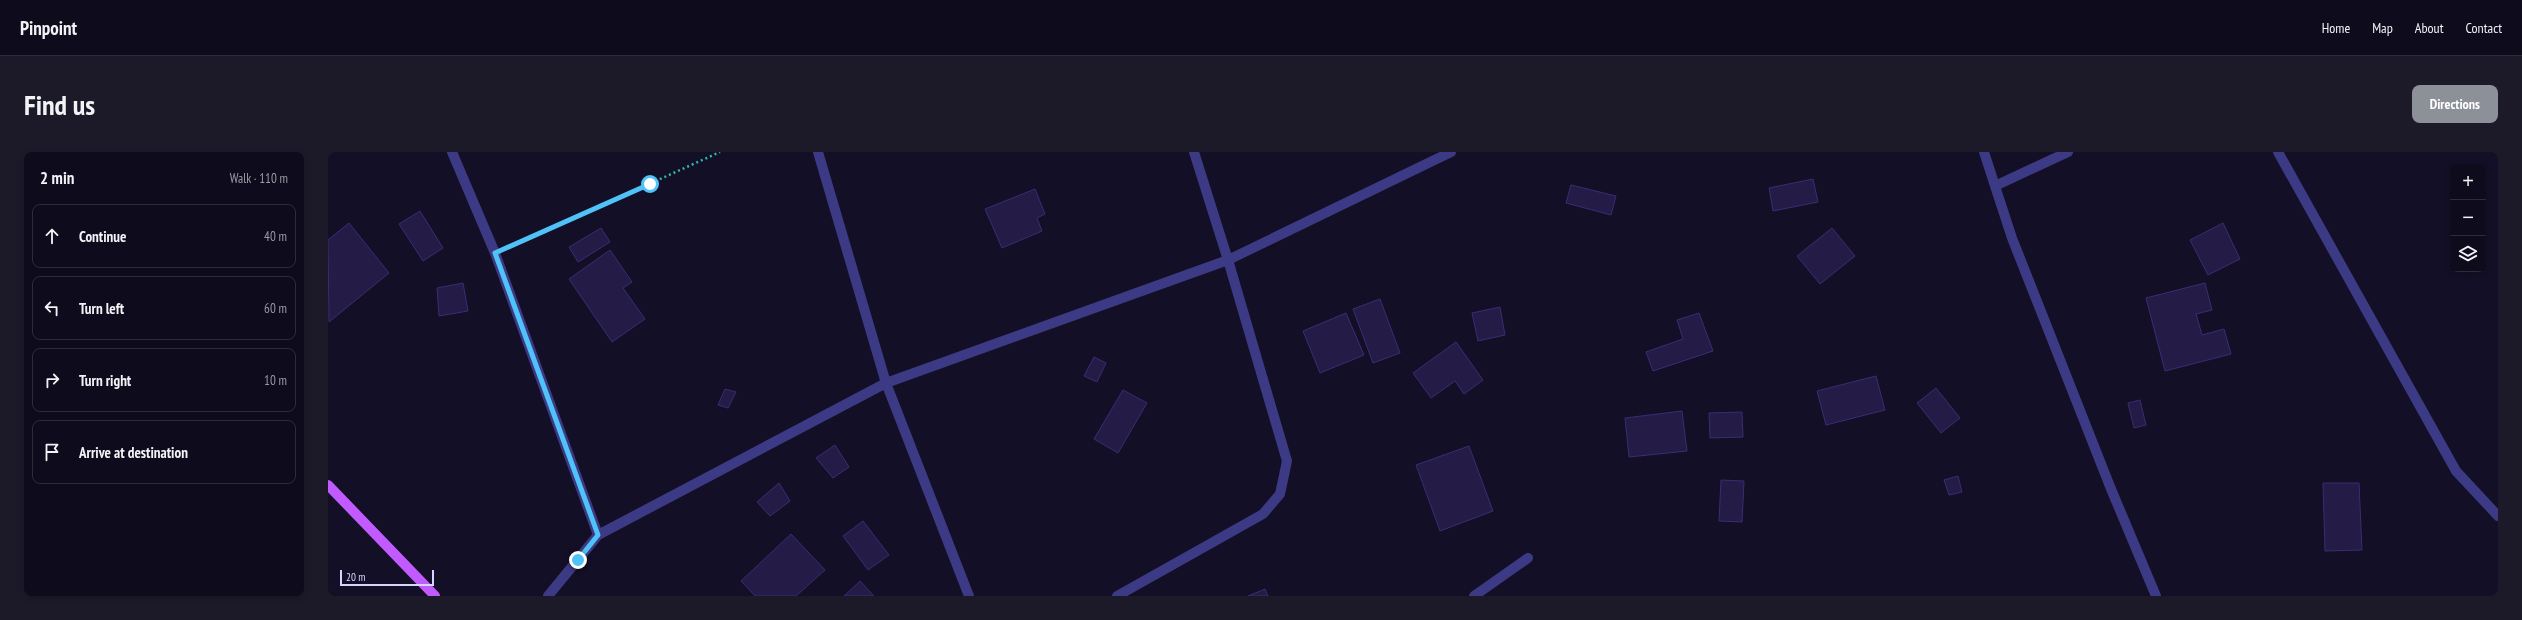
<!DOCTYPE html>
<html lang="en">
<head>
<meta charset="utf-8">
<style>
	:root { --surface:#0e0b1c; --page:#1c1929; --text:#f1f3f6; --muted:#9b9ba3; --line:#2e2b3b; --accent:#8c9099 }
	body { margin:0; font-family:"PT Sans Narrow",sans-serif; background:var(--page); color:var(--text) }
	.controls { position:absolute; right:12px; top:12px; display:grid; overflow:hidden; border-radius:8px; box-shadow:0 2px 6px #0003 }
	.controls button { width:36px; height:36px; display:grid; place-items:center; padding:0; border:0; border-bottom:1px solid var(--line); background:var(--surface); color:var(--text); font:20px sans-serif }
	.scale { position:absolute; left:12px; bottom:10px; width:94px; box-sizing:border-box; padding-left:4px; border:2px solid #d9d4ff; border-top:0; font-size:11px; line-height:14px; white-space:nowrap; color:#d9d4ff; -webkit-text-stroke:3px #130f26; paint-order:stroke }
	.stop { position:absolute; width:12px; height:12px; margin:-9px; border:3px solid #4fc3f7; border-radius:50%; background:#fff }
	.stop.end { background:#4fc3f7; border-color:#fff; box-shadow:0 1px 4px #0008 }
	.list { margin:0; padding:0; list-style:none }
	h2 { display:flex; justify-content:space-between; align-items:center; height:52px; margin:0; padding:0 16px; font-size:17px }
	h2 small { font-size:13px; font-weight:400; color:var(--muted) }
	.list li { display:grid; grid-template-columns:26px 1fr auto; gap:12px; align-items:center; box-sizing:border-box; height:64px; margin:0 8px 8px; padding:0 8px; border:1px solid var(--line); border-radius:8px }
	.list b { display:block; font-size:15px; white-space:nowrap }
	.list em { font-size:13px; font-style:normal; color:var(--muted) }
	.icon { flex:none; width:22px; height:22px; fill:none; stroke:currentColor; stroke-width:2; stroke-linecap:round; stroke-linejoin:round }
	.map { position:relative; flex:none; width:2170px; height:444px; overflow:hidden; border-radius:8px }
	header { display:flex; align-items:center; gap:24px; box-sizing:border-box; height:56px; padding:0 20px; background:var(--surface); border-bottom:1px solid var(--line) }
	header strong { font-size:19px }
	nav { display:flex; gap:22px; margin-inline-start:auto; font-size:14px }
	.intro { display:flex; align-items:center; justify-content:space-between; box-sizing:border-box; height:96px; padding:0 24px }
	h1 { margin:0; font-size:28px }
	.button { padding:10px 18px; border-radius:8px; background:var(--accent); color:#fff; font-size:14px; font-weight:700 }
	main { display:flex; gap:24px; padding:0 24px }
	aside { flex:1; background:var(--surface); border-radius:8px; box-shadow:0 2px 6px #0003 }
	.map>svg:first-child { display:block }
</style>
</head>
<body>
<header>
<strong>Pinpoint</strong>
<nav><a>Home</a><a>Map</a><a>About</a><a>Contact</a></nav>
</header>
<div class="intro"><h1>Find us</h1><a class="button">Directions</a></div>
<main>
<aside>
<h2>2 min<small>Walk · 110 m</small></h2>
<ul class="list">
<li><svg class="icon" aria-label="ahead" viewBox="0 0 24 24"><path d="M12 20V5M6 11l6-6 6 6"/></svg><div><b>Continue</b></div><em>40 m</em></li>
<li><svg class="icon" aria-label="left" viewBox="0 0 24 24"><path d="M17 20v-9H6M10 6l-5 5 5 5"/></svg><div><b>Turn left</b></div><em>60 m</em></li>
<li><svg class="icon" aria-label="right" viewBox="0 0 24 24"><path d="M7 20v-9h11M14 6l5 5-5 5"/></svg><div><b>Turn right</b></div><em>10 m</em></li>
<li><svg class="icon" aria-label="arrive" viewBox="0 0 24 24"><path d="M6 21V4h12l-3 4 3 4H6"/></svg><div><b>Arrive at destination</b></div></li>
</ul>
</aside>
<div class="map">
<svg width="2170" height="444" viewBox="0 0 2170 444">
	<rect width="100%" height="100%" fill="#130f26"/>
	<path fill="#241b47" stroke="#3b2d73" d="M1485 27 1490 50 1445 59 1441 36Z
		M1243 33 1288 44 1283 63 1238 51Z
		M707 37 717 62 709 66 714 79 674 96 657 57Z
		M92 59 115 96 95 109 71 72Z
		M21 71 61 121 1 170 0 88Z
		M1895 71 1912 107 1880 123 1862 88Z
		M273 76 282 90 250 110 241 95Z
		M1504 76 1527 104 1492 132 1469 104Z
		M282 98 304 130 295 136 317 167 284 190 241 127Z
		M135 131 140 159 111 164 109 136Z
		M1877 131 1884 158 1868 162 1874 183 1896 177 1903 202 1837 219 1818 146Z
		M1052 147 1072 201 1045 211 1025 157Z
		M1172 155 1177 183 1150 189 1144 161Z
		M1018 161 1036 203 992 221 975 179Z
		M1371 161 1385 199 1325 219 1318 200 1355 187 1349 168Z
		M1128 190 1155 228 1136 242 1127 229 1103 246 1085 221Z
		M766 205 778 211 769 230 756 224Z
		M1548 224 1557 258 1498 273 1489 239Z
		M1608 236 1632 266 1613 281 1589 251Z
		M397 237 408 240 400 256 390 253Z
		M795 238 819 251 790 301 766 287Z
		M1812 248 1818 273 1806 276 1800 251Z
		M1354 259 1359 299 1301 305 1297 266Z
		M1414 260 1415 285 1382 286 1381 261Z
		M507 293 521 315 505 326 488 306Z
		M1141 294 1165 359 1112 379 1088 313Z
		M1630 324 1634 340 1621 343 1616 328Z
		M1393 328 1416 329 1414 370 1391 369Z
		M451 331 462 349 442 364 429 350Z
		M1995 331H2031L2034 398 1997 399Z
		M535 369 561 403 540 418 515 384Z
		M463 382 497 418 468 444H427L413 429Z
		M532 429 546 444H516Z
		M937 437 940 444H920Z"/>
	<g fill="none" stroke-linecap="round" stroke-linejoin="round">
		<path stroke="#2fb8b0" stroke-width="2.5" stroke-dasharray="2 3" stroke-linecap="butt" d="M186 93 392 0"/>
		<path stroke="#3d3a85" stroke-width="10" d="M124 0 167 101 270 383 220 444
			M490 0 558 231 641 444
			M1656 0 1667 34 1740 0
			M1950 0 2128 319 2170 364
			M1667 34 1684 86 1783 337 1828 444
			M270 383 558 231 900 108 1123 0
			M789 444 935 362 952 342 959 309 900 108 866 0
			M1146 444 1200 406"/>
		<path stroke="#c25bff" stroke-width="10" d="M0 333 107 444"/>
	</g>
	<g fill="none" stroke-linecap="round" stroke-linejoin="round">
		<path stroke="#4fc3f7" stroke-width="5" d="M250 408 270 383 167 101 322 32"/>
	</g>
</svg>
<div class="controls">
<button>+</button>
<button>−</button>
<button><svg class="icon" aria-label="layers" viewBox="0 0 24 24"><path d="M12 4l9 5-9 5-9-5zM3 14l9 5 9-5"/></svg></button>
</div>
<div class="scale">20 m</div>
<div class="stop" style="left:322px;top:32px"></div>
<div class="stop end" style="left:250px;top:408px"></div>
</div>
</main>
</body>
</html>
